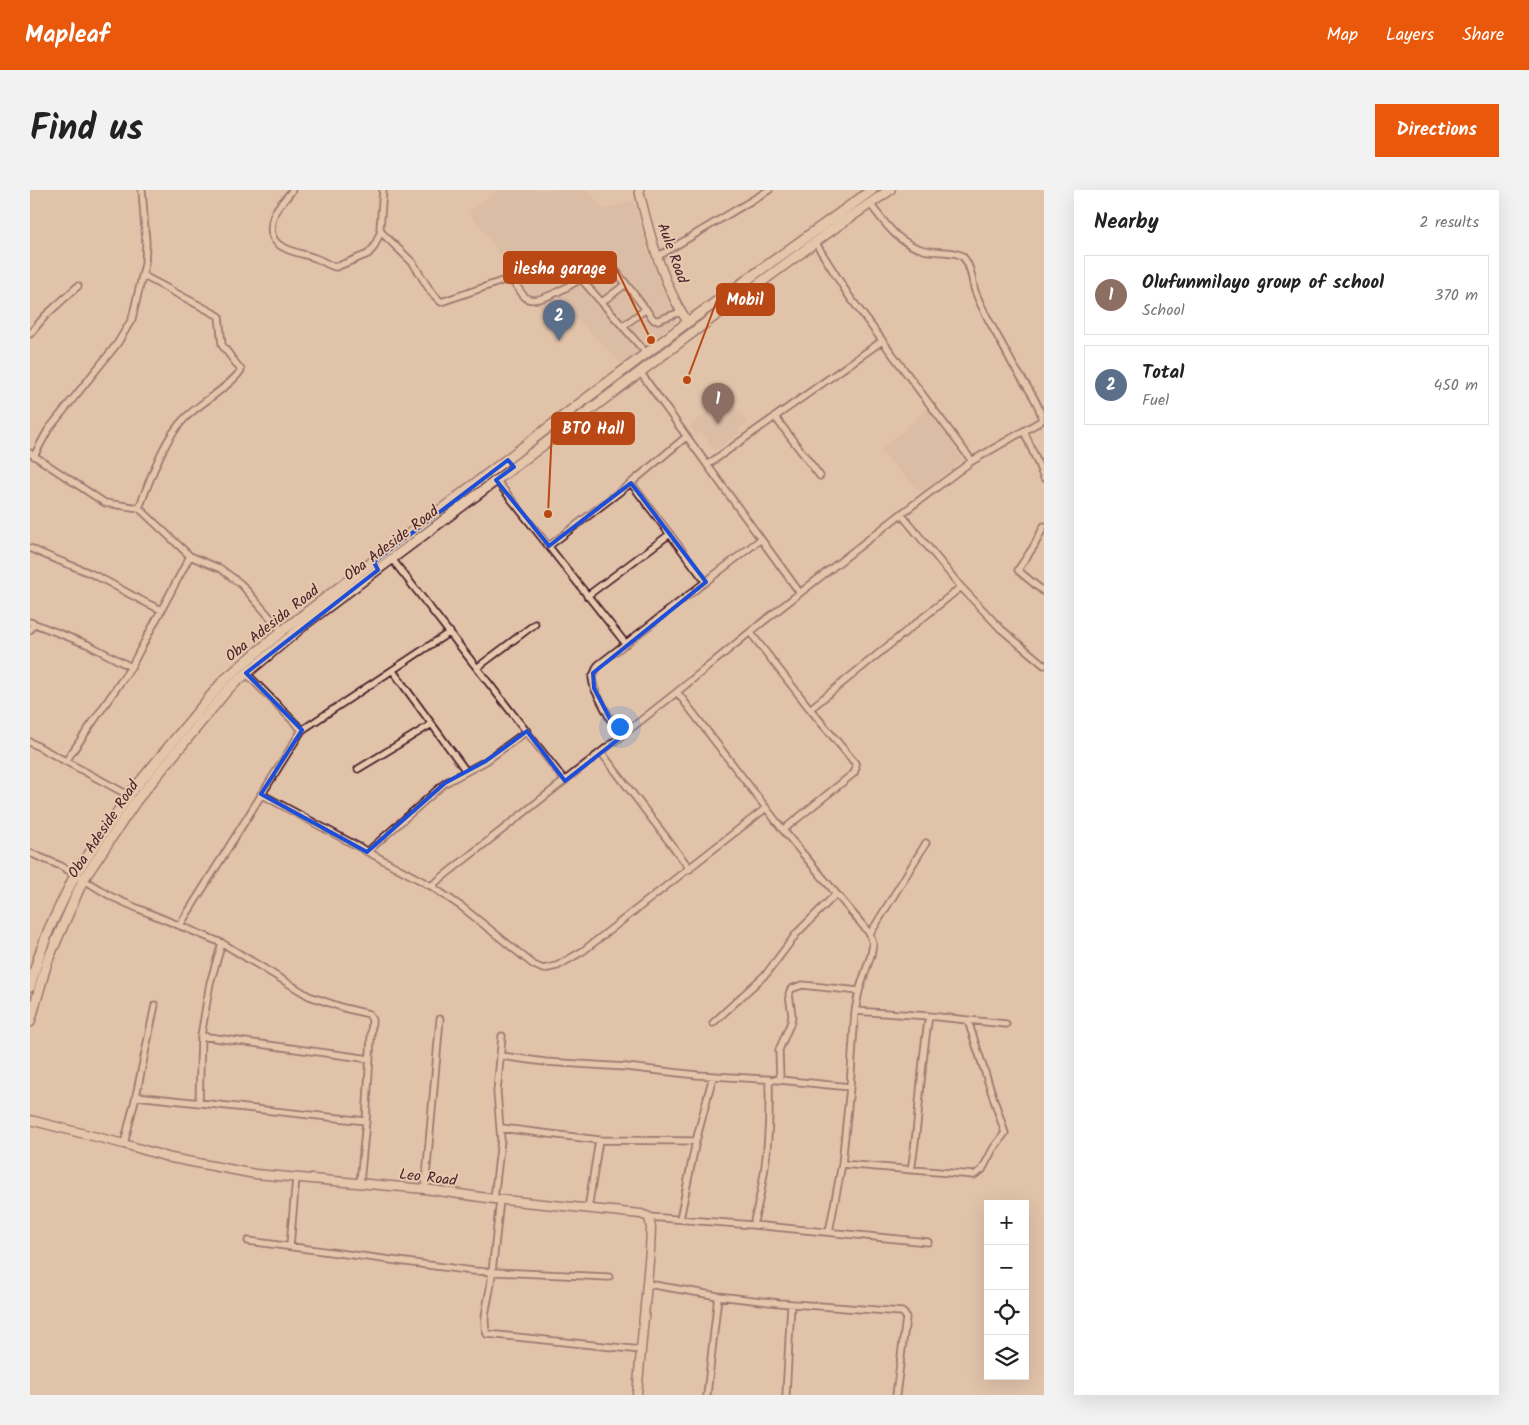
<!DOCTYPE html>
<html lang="en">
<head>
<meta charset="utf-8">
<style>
	:root { --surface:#fff; --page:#f2f2f2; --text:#222; --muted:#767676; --line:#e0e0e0; --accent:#ea580c }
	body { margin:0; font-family:Kalam,sans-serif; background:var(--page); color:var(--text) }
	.controls { position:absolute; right:15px; bottom:15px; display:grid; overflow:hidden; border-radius:0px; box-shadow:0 5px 20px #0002 }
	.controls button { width:45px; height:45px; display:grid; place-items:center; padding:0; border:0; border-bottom:1px solid var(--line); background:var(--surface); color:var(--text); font:25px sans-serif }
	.you { position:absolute; left:589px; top:536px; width:18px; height:18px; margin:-12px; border:4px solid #fff; border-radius:50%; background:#1a73e8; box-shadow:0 0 0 8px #1a73e833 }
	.badge { display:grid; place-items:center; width:32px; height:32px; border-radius:50%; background:var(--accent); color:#fff; font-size:16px; font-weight:700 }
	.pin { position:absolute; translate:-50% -41px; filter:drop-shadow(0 1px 2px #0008) }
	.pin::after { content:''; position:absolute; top:26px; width:18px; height:15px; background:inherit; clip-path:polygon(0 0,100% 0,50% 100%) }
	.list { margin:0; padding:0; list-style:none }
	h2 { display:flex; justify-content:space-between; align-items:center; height:65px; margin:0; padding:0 20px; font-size:21px }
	h2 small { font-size:16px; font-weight:400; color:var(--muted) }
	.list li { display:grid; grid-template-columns:32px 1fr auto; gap:15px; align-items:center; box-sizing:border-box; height:80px; margin:0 10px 10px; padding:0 10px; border:1px solid var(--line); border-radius:0px }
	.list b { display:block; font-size:19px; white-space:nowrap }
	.list p { margin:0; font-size:16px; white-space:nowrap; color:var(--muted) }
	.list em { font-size:16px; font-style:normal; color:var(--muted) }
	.icon { flex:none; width:28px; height:28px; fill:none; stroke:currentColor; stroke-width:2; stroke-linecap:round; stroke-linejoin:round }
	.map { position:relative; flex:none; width:1014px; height:1205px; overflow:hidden; border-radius:0px }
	header { display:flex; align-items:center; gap:30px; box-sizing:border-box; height:70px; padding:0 25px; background:var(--accent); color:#fff }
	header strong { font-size:24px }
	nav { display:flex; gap:28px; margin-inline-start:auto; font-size:18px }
	.intro { display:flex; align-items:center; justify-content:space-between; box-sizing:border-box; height:120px; padding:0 30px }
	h1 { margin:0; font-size:35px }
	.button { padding:12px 22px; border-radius:0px; background:var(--accent); color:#fff; font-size:18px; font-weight:700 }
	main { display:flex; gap:30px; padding:0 30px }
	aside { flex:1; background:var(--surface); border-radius:0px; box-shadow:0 5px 20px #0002 }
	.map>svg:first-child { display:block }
</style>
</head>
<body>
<header>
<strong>Mapleaf</strong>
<nav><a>Map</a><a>Layers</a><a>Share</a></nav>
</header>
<div class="intro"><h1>Find us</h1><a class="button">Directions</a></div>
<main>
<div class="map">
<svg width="1014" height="1205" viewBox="0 0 1014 1205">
	<rect width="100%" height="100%" fill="#e1c3a9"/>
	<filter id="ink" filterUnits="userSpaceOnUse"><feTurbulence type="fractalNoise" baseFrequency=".02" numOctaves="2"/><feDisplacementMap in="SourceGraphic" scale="10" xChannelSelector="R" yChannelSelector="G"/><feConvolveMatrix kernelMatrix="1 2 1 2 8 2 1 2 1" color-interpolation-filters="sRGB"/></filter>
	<g filter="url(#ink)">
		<path fill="#d3b49d" d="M468 0H558L574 20 604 10 617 60 646 131 593 175 534 116 519 129 439 22Z
			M696 207 717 232 708 238 710 243 685 260 671 242 666 245 660 236Z
			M897 219 933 269 892 303 850 261Z"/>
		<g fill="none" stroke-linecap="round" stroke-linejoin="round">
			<defs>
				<path id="street" d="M262 0C257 9 247 15 244 25 232 59 262 60 285 68 292 70 299 76 306 77L338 64 344 57 351 41
					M353 0 350 38 352 43 383 73 401 102 411 112 475 90C487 91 487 99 495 107 505 117 539 96 549 90H552L617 164
					M785 52 819 106 942 271
					M627 67 739 0
					M552 90C561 82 570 70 583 77L624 130H628L651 122
					M572 112 596 94
					M593 136 616 119
					M0 144 15 126 48 96
					M610 182 770 403
					M745 227 790 286
					M994 241 1014 288
					M0 263 75 313 109 318 160 366 191 379 211 394 252 441
					M4 266 18 240 87 154 102 129 115 74 116 53 112 0
					M677 275 852 151
					M466 290 596 454
					M601 293 676 392
					M109 318C121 288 132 251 155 228 170 213 201 196 211 180L192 155 189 126 112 85
					M871 324 931 397 971 439 1014 475
					M1014 336 1004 356 988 380 990 382 1014 402
					M519 356 601 293 656 247
					M0 358C20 368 41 375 62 384 86 395 107 410 132 420
					M362 369 535 591
					M557 406 640 344
					M0 432 59 455 101 477
					M0 440 4 434
					M720 442 780 519 825 573 826 578 824 583 753 640
					M448 477 505 434
					M363 481 436 581
					M216 483 272 540
					M647 502 753 640 840 744 843 754 841 765 829 801 825 821 820 897 812 974 799 1042
					M780 519 931 397
					M590 548 564 498 562 488 568 475 731 349
					M0 552 100 606
					M571 562 660 679
					M36 571 101 477 160 366
					M328 579 402 534
					M231 604 401 696 432 717 504 775 513 779 527 776 553 761 736 618
					M337 662 415 593 456 571 497 541
					M0 663 31 676 82 707 109 719 192 753 279 806 314 818 339 824 342 830 336 931 330 993
					M401 696 647 502 720 442 871 324 942 271 1011 231C1014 217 989 186 982 173 971 151 951 120 944 98 942 88 940 73 932 66 924 60 904 63 894 60 867 53 856 34 840 14
					M150 735 272 540 420 442
					M840 744 896 653
					M825 821 899 826 976 834
					M683 833 737 783 767 743 806 704
					M171 846 340 869
					M471 866 515 872 596 877 667 885 750 890 820 897
					M739 889C740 942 737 984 723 1035L898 1052
					M750 890 749 860 761 832 762 825 759 804 761 799 772 795 829 801
					M106 906 336 931
					M169 913 171 846 180 793 192 753
					M471 938 569 950 666 951
					M94 954 106 906 125 815
					M812 974 944 985 952 980 963 959 975 943 938 831
					M881 980C890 929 890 877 899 826
					M395 999 410 829
					M464 1009 471 950 467 902 472 846
					M470 1010C467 1037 464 1064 461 1091 460 1107 451 1128 457 1144L611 1160
					M558 1019 569 950
					M619 1027 723 1035
					M650 1029 666 951 683 886
					M218 1051 443 1081 579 1087
					M260 1056 266 988
					M618 1094 688 1106 749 1113 872 1122 875 1125 876 1128 866 1205
					M677 1205 688 1106
					M756 1205 761 1114"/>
				<path id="secondary" d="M609 0C618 40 634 98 658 132
					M0 930 94 954 141 968 225 984 395 999 464 1009 611 1024 619 1027 621 1038 620 1060 607 1205"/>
				<path id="primary" d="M0 797 8 769 19 739 45 685 99 605 193 491 252 441 557 208 658 132 842 0
					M0 832 17 772 53 690 106 611 199 498 278 432 666 140 810 34 860 0"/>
			</defs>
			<use href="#street" stroke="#4a1f2b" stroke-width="9"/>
			<use href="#secondary" stroke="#4a1f2b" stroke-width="11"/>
			<use href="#primary" stroke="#4a1f2b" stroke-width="12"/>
			<use href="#street" stroke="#e7caae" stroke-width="5.5"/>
			<use href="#secondary" stroke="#e7caae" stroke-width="8"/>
			<use href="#primary" stroke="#e7caae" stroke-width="9"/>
		</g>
	</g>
	<path d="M0 0H1014V1205H0ZM478 270 484 277 466 290 519 356 601 293 676 392 563 483 564 498 590 548 535 591 497 541 456 571 415 593 337 662 231 604 272 540 216 483 348 380 344 372Z" fill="#e1c3a9" fill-opacity=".55" fill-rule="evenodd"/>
	<path fill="none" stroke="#1d4ed8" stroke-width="4" stroke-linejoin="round" d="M478 270 484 277 466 290 519 356 601 293 676 392 563 483 564 498 590 548 535 591 497 541 456 571 415 593 337 662 231 604 272 540 216 483 348 380 344 372Z"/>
	<g text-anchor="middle" stroke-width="4" stroke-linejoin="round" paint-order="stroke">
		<g font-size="15" fill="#4a1f2b" stroke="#e7caae">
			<text transform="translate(643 63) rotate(70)" y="5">Aule Road</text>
			<text transform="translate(361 353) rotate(-37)" y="5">Oba Adeside Road</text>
			<text transform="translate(242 433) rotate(-38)" y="5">Oba Adesida Road</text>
			<text transform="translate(73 639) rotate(-56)" y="5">Oba Adeside Road</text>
			<text transform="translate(398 987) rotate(7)" y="5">Leo Road</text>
		</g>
	</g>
	<path fill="none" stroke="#b94815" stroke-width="2" d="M621 150L586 78M657 190L687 110M518 324L522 239"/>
	<g fill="#b94815" stroke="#e7caae" stroke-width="2">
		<circle cx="621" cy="150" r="5"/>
		<circle cx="657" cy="190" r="5"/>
		<circle cx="518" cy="324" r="5"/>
	</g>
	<g fill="#b94815" stroke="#b94815" stroke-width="2">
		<rect x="474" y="62" width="112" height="31" rx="5"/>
		<rect x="687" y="94" width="57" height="31" rx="5"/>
		<rect x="522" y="223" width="82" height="31" rx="5"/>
	</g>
	<g font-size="16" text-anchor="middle" font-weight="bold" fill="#fff">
		<text x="530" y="84">ilesha garage</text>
		<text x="715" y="115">Mobil</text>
		<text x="563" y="244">BTO Hall</text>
	</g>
</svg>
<div class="controls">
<button>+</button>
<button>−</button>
<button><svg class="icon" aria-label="locate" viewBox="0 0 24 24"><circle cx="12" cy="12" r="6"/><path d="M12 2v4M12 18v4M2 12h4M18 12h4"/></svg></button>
<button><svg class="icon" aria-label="layers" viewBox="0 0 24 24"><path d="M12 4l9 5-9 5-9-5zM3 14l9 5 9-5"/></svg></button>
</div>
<div class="you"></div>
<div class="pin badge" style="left:688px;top:234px;background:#8d6e63">1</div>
<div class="pin badge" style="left:529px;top:151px;background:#5c6f8a">2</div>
</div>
<aside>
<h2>Nearby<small>2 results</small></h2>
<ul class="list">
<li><span class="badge" style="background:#8d6e63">1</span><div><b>Olufunmilayo group of school</b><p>School</p></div><em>370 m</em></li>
<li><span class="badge" style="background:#5c6f8a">2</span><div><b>Total</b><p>Fuel</p></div><em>450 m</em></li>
</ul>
</aside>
</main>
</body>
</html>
